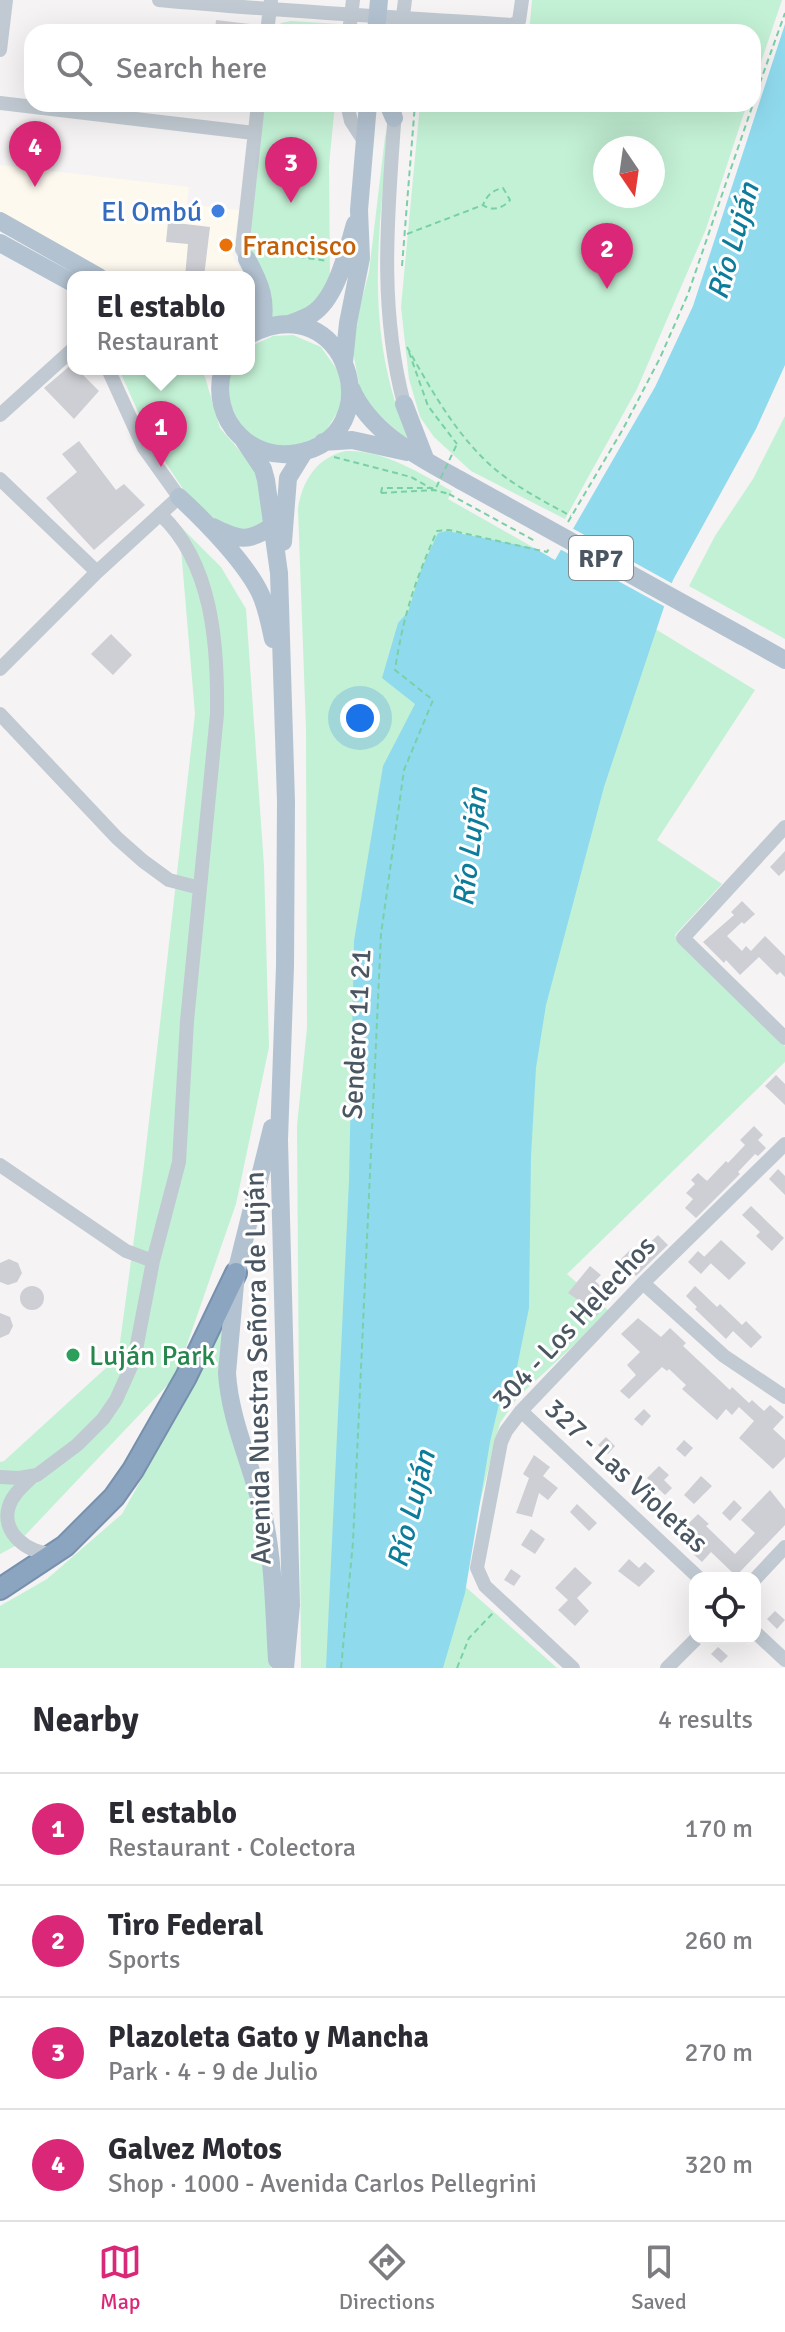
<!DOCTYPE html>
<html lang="en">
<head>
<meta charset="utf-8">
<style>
	:root { --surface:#fff; --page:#f2f2f3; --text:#2b2b33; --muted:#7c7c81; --line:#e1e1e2; --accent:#db2777 }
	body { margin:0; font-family:Signika,sans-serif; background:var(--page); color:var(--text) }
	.controls { position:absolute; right:24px; bottom:24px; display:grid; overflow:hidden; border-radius:16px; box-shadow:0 8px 32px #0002 }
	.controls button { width:72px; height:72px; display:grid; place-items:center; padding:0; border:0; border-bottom:2px solid var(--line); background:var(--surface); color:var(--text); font:40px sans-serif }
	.compass { position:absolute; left:593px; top:136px; width:72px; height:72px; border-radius:50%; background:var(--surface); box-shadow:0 8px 32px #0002; rotate:167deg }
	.you { position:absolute; left:360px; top:718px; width:28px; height:28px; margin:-20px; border:6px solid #fff; border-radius:50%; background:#1a73e8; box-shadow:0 0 0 12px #1a73e833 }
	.badge { display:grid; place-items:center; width:52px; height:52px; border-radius:50%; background:var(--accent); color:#fff; font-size:26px; font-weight:700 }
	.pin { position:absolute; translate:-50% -66px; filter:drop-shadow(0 2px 4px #0008) }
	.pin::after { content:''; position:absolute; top:42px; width:28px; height:24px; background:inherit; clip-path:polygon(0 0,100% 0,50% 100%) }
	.popup { position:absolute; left:67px; top:271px; width:188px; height:104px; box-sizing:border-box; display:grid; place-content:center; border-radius:16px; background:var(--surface); filter:drop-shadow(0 2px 6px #0005); font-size:26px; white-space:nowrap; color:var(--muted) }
	.popup b { font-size:30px; color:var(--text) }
	.popup::after { content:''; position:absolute; left:50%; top:100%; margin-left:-16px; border:16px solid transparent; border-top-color:var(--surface) }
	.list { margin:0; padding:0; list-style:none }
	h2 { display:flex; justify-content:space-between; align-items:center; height:104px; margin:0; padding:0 32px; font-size:34px }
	h2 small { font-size:26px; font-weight:400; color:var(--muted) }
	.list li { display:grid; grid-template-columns:52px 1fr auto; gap:24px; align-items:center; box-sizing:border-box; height:112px; padding:0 32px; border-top:2px solid var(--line) }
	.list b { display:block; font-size:30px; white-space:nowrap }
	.list p { margin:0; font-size:26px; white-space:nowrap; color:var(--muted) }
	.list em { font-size:26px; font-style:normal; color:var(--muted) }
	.icon { flex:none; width:44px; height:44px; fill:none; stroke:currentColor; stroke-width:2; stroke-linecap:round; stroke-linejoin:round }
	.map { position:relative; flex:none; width:785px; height:1668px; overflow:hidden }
	.search { position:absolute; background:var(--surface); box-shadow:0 8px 32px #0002; left:24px; right:24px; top:24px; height:88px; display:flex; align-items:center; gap:20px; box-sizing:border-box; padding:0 28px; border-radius:24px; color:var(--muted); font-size:30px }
	.sheet { height:552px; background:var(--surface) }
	nav { display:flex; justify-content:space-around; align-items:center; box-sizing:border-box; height:112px; border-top:2px solid var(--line); background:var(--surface); font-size:22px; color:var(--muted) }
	nav a { display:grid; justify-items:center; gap:4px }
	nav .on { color:var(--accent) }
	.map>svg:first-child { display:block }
</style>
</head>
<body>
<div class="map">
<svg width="785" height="1668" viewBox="0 0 785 1668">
	<rect width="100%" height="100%" fill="#f5f3f3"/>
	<path fill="#fdf9ef" d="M0 165 189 187 187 204 239 210 233 254 234 259 246 277H110L0 216Z"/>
	<path fill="#c3f1d5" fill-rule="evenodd" d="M532 0H782L753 86V32H529Z
		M291 21 339 24 342 32H274L281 23Z
		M264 104H335L329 165 330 283 311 310 268 322 247 245Z
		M420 104H747L706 229 637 389 565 519 471 471 434 437 420 417 409 379 401 307ZM605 148H653V196H605Z
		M390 118C379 233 362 331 410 442L362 400 353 352 357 318 369 272 385 137Z
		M293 335 321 347 338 371 342 391 339 410 323 435 286 450 249 437C234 413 222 399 232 369H249V347L273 336Z
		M119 369 200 370 205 377 220 428 255 468 265 521 254 534 217 523 183 489 150 439Z
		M785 416V639L689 586 715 536 753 479Z
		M346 451C385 450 419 473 452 491L448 499 550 557 507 612 350 1668H301L297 1126 307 1028 306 729 298 509C302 481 317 457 346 451Z
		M179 525 221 567 246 609 264 866 269 1047 236 1204 176 1376 15 1546 0 1554V1462L4 1461 118 1357 144 1165 195 714Z
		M626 611 755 690 657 840 722 884 675 935 785 1046V1062L567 1274 610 1312 518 1397 500 1423 460 1582 557 1668H420L517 1083Z
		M225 1320 224 1376 264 1552 271 1668H0V1606L47 1579 122 1514 185 1402Z"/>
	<path fill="#90daee" d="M785 24V365L756 429 673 580 604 787 546 1005 536 1068 531 1156 529 1308 517 1367 500 1400 490 1442 465 1593 443 1668H326L349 1181 354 941 383 766 415 704 382 678 398 623 408 612 421 570 438 533 447 531 534 548 555 560 655 387 693 306Z"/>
	<path fill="#f5f3f3" d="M570 527 675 585 669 609 558 548Z"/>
	<path fill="#cdcfd5" d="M216 20 258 25 257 32H215Z
		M168 222 210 227 204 277H185L188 244 166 242Z
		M72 364 73 369H77L99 391 74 419 44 388Z
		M79 441 116 490 124 484 145 505 94 550 46 498 77 472 62 454Z
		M111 634 132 655 113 675 91 654Z
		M785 851V870L779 876 770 867Z
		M742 901 755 914 744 924 742 922 727 936 742 951 746 946 751 951 765 936 785 956V977L780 972 777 975 759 957 740 975 726 960 724 963 703 942 734 915 731 912Z
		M776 1075 785 1084V1105L765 1086Z
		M754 1126 763 1135 758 1140 766 1148 758 1156 755 1154 738 1172 740 1174 696 1218 685 1208 693 1199 686 1193 695 1184 691 1180 698 1173 707 1181 726 1161 728 1163 745 1145 740 1140Z
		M778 1169 785 1176V1195L769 1179Z
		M751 1206 784 1238 772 1251 756 1236 760 1232 742 1215Z
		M658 1235 668 1245 636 1276 620 1260 632 1248 638 1254Z
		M721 1240 746 1263 729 1280 704 1257Z
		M698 1251 711 1263 701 1274 688 1262Z
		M9 1259 18 1263 22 1273 17 1282 8 1285 0 1282V1263Z
		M590 1266 601 1275 595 1281 612 1296 594 1319 583 1311 587 1306 568 1293Z
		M20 1298a12 12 0 1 1 24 0a12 12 0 1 1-24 0Z
		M695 1286 717 1307 720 1304 742 1325 746 1321 762 1337 751 1348 733 1331 726 1339 695 1309 697 1307 686 1296Z
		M0 1313 10 1317 13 1326 9 1334 0 1338Z
		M638 1318 661 1337 670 1328 686 1343 683 1346 730 1390 732 1387 749 1403 752 1400 764 1411 770 1405 784 1417 773 1429 785 1440V1457L773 1469 739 1438 754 1421 739 1407 732 1415 726 1409 717 1420 682 1389 686 1385 669 1369 667 1371 662 1367 629 1399 620 1391 636 1375 627 1365 640 1352 621 1334Z
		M565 1325 576 1337 565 1347 554 1335Z
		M644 1409 651 1416 642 1426 634 1419Z
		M606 1437 615 1446 608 1454 598 1445Z
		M684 1440 693 1448 685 1457 676 1449Z
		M534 1455 550 1467 543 1476 558 1488 548 1500 539 1493 532 1517 516 1513 529 1478 523 1474Z
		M659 1466 669 1475 664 1480 672 1488 665 1495 647 1478Z
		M701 1476 712 1486 694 1504 684 1495Z
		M770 1490 785 1509V1525L736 1576 711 1552 702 1562 690 1551 694 1546 680 1532 698 1514 709 1524 706 1526 735 1554 755 1533 741 1520Z
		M734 1500 742 1508 730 1521 722 1513Z
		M577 1504 597 1523 589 1531 570 1512Z
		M531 1529 545 1539 535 1554 521 1545Z
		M629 1559 639 1568 645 1562 655 1571 639 1587 618 1571Z
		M575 1567 592 1583 577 1598 589 1611 575 1626 558 1610 568 1600 555 1588Z
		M511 1569 521 1576 514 1586 504 1580Z
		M775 1611 785 1620 777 1629 767 1619Z
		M718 1647 728 1656 721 1663 711 1654Z"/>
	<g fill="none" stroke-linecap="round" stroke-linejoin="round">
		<defs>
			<path id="highway" d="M0 1589 65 1546 114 1497 133 1470 186 1377 236 1273"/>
		</defs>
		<use href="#highway" stroke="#7690ad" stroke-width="24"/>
		<path stroke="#7ad0a6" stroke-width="2" stroke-dasharray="6 4" stroke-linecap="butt" d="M753 102 785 13
			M407 234 483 205C492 212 503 208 510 200L503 188C493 190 487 195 483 205
			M259 251 328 261
			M402 266 415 104
			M407 347C430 388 454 431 488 463 512 485 543 501 571 516
			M409 352 428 406 457 444
			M334 457 411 477 434 490
			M381 493 434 490 449 494
			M568 522 623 429 660 358 688 294 753 104
			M341 1668 353 1542 381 934 404 770 433 700 395 670C403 616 415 581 437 531L449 530 547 552 550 547
			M457 1668 469 1638 493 1613"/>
		<path stroke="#c1cad2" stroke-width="14" d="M159 0C276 11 394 17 512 25L519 21 522 0
			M267 32 271 0
			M349 32 353 0
			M401 32 405 0
			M0 50 6 0
			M0 103 254 133
			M347 104 351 121 364 141
			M395 110C388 211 378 305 404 404
			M247 259 242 249 258 104
			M0 415 73 349
			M0 479 97 572
			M0 669 97 572 179 497 144 448 108 369
			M0 714 117 838 143 861 169 880 200 888
			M785 827 683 938 785 1038
			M0 1165 126 1251 153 1261
			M643 1283 724 1356 785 1397
			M521 1411 699 1578
			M33 1476C24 1485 13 1494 9 1506 0 1533 29 1554 53 1554
			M0 1477 19 1478 37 1475 77 1445 103 1419 116 1400 134 1360 153 1261 179 1162 187 1021 217 714C218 646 213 563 160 514
			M755 1579 785 1547
			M755 1632 785 1660
			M573 1668 485 1586 477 1568 501 1442 506 1431 521 1411 643 1283 785 1144
			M667 1668 697 1638"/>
		<path stroke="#b3c2d1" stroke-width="18" d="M376 32 379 0
			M388 104 394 118
			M0 221 99 277
			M0 243 73 283
			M247 259C261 285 267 299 262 329
			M289 324C297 321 306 318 312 314 337 298 347 251 355 224
			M344 362 348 323 361 258 359 210 368 104
			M223 369C216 393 222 419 240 436 255 451 276 457 297 453 393 436 347 283 249 335
			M351 388C370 433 419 457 460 480
			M404 404 426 461
			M243 439 263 469 266 480 279 573 286 802 285 966 279 1140 291 1605 285 1668
			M323 442 352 440 407 452
			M179 497C205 521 247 564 261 595 267 609 270 624 273 639
			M213 527C239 540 248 543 272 526
			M283 542 288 478 304 452
			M742 636 785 660
			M272 1128 236 1273 227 1373C230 1423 254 1469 264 1518 274 1564 274 1613 277 1660"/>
		<use href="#highway" stroke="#8ba5c1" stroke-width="20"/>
		<path stroke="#7ad0a6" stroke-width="2" stroke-dasharray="6 4" stroke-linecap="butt" d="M381 493 382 488H436L457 444
			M449 494 535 541"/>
		<path stroke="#b3c2d1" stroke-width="18" d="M460 480 742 636"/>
	</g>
	<circle fill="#3f7fe0" stroke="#fff" stroke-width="3" cx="218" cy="211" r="8"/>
	<circle fill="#e8710a" stroke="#fff" stroke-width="3" cx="226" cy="245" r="8"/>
	<circle fill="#2e9e5b" stroke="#fff" stroke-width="3" cx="73" cy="1355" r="8"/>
	<g text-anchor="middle" stroke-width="6" stroke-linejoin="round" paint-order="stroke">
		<rect fill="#fff" stroke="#808990" stroke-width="2" x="569" y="536" width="64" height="44" rx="6"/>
		<g font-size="26" font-weight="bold" fill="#4a5661">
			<text x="601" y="567">RP7</text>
		</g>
		<g font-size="28" fill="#366cbe" stroke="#fff" text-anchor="end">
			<text x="202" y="221">El Ombú</text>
		</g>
		<g font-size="28" fill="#c56008" stroke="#fff" text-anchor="start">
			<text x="242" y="255">Francisco</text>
		</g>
		<g font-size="28" fill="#4a5661" stroke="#fff">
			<text transform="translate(356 1034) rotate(-87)" y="10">Sendero 11 21</text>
			<text transform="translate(573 1322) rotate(-47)" y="10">304 - Los Helechos</text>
			<text transform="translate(257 1368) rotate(-91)" y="10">Avenida Nuestra Señora de Luján</text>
			<text transform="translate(627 1475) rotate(43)" y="10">327 - Las Violetas</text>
		</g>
		<g font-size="28" fill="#27864d" stroke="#fff" text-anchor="start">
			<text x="89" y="1365">Luján Park</text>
		</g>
		<g font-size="30" font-style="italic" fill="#0c7c9b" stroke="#fff">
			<text transform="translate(733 241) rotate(-74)" y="10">Río Luján</text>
			<text transform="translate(470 847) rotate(-83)" y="10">Río Luján</text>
			<text transform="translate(411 1509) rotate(-76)" y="10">Río Luján</text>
		</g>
	</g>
</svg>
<div class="controls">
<button><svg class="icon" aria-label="locate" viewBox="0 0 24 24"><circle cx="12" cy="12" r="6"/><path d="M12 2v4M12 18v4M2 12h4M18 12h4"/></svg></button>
</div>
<svg class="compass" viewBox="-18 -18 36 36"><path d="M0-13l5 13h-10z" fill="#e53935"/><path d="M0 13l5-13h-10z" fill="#7c7c81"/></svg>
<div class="you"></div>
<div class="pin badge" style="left:161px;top:467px">1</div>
<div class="popup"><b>El establo</b>Restaurant</div>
<div class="pin badge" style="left:607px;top:289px">2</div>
<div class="pin badge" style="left:291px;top:203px">3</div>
<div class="pin badge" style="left:35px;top:187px">4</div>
<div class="search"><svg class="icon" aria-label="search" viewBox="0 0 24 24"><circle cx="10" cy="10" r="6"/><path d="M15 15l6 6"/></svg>Search here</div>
</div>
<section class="sheet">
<h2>Nearby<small>4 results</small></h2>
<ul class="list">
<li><span class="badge">1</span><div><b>El establo</b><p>Restaurant · Colectora</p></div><em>170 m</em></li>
<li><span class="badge">2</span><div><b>Tiro Federal</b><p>Sports</p></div><em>260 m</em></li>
<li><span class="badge">3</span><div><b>Plazoleta Gato y Mancha</b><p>Park · 4 - 9 de Julio</p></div><em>270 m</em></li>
<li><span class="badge">4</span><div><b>Galvez Motos</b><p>Shop · 1000 - Avenida Carlos Pellegrini</p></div><em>320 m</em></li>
</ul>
</section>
<nav>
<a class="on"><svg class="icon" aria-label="map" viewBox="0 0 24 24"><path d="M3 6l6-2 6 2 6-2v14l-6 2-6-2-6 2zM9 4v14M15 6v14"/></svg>Map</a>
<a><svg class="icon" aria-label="directions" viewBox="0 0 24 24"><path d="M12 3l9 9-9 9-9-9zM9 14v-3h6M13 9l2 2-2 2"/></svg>Directions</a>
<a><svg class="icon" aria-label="saved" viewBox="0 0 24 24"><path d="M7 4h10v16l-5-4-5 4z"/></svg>Saved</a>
</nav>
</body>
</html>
